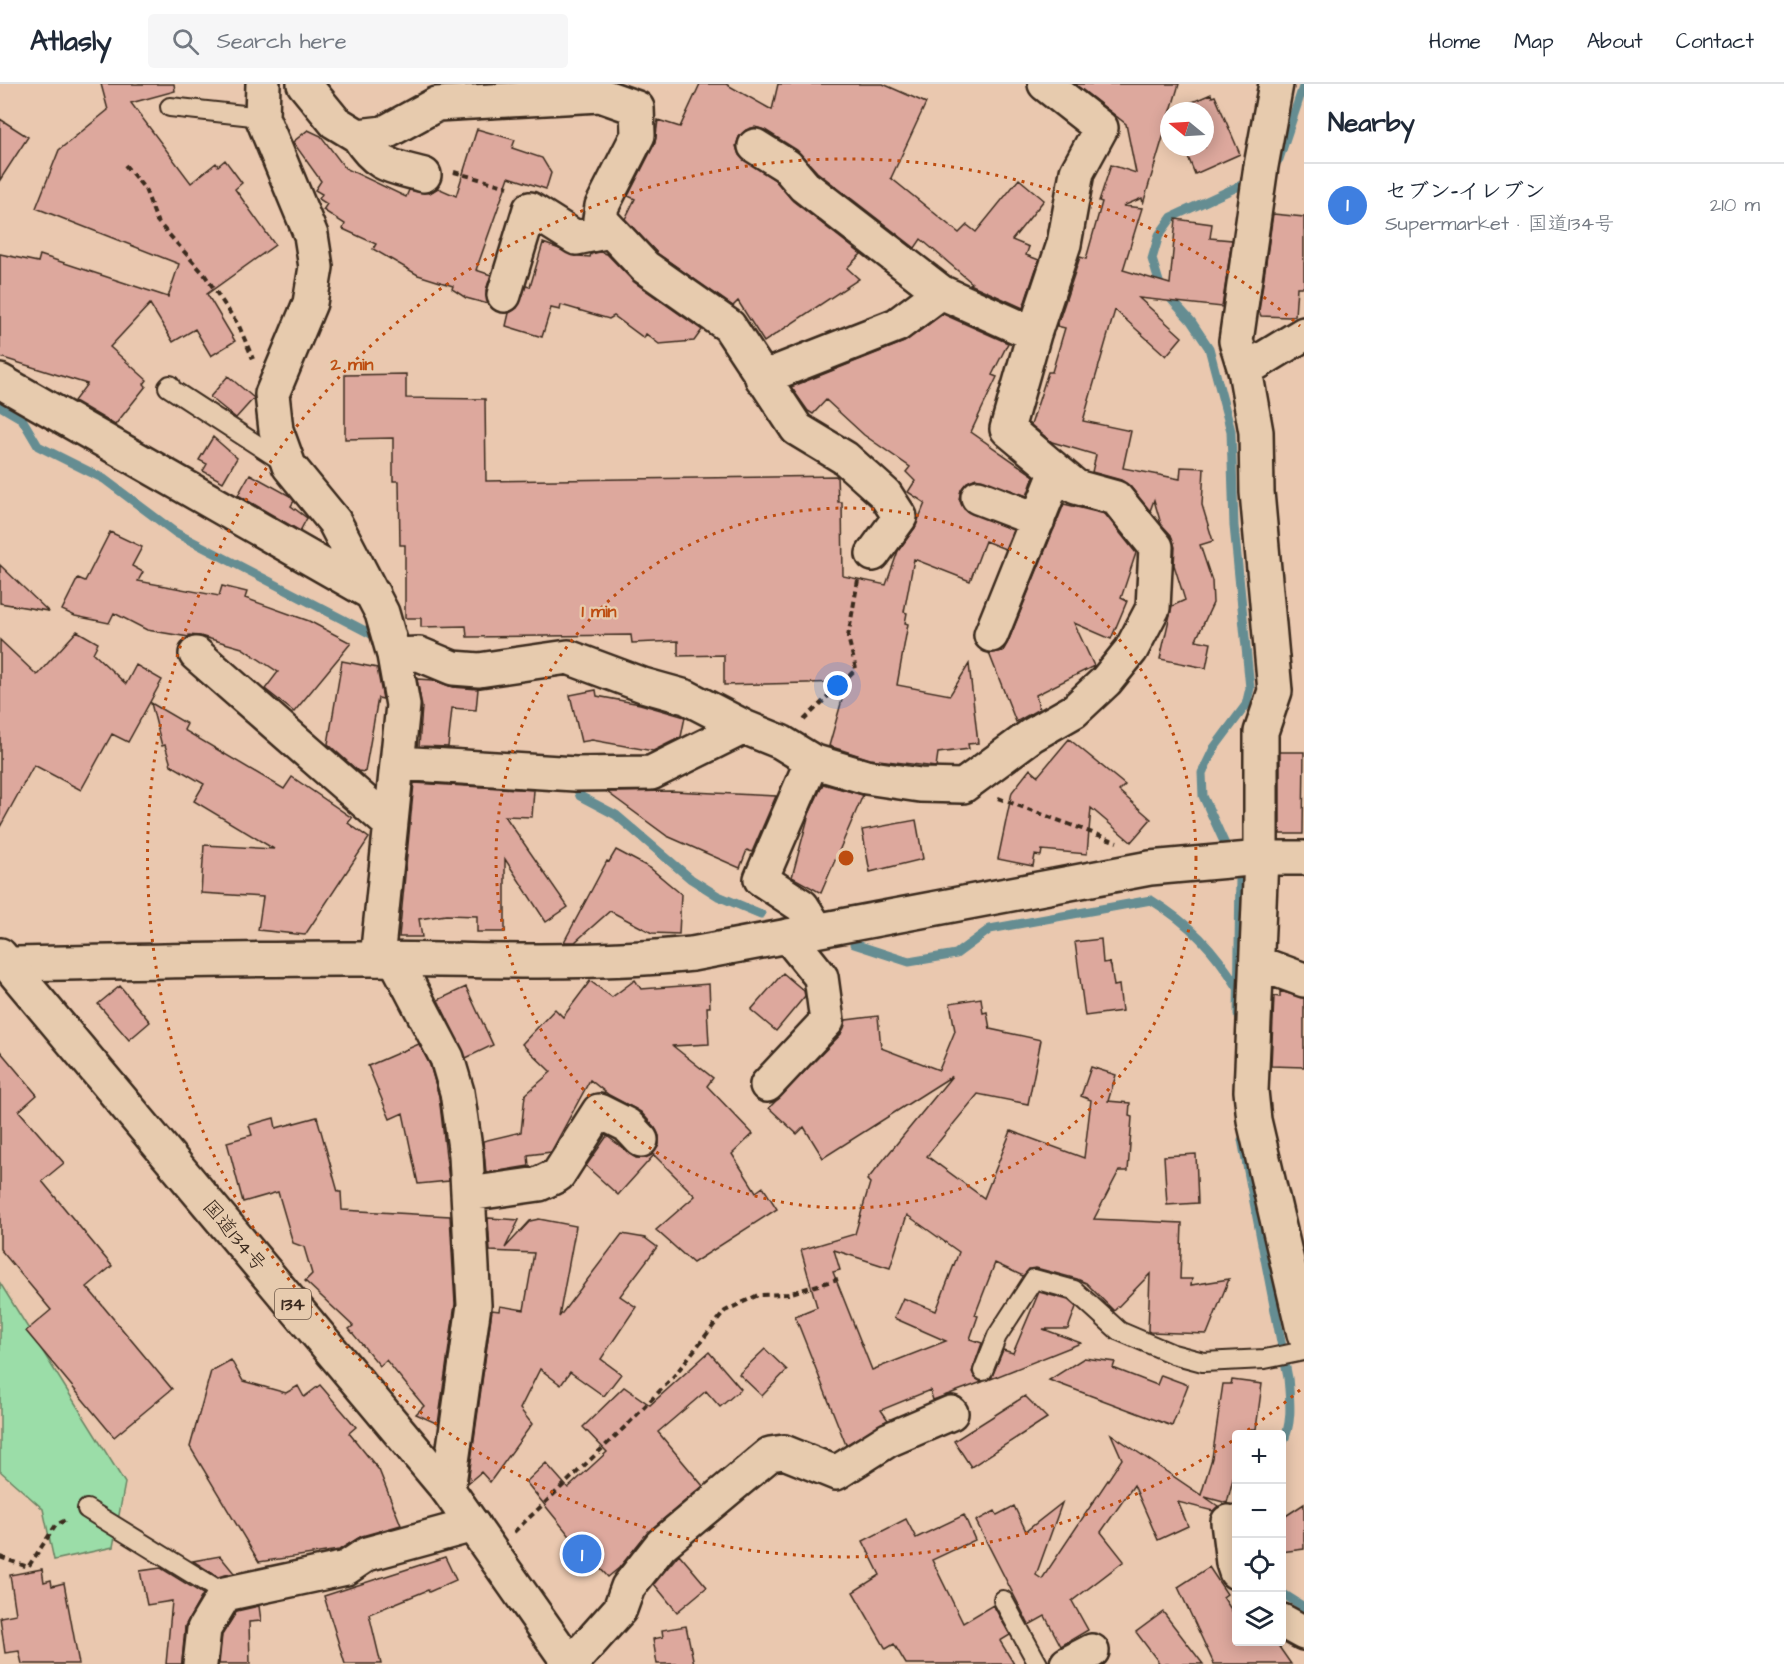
<!DOCTYPE html>
<html lang="en">
<head>
<meta charset="utf-8">
<style>
	:root { --surface:#fff; --page:#f6f6f7; --text:#1f2937; --muted:#747a83; --line:#e0e1e3; --accent:#3b2a1e }
	body { margin:0; font-family:"Architects Daughter","Klee One",sans-serif; background:var(--page); color:var(--text) }
	.controls { position:absolute; right:18px; bottom:18px; display:grid; overflow:hidden; border-radius:6px; box-shadow:0 3px 15px #0003 }
	.controls button { width:54px; height:54px; display:grid; place-items:center; padding:0; border:0; border-bottom:2px solid var(--line); background:var(--surface); color:var(--text); font:30px sans-serif }
	.compass { position:absolute; left:1160px; top:18px; width:54px; height:54px; border-radius:50%; background:var(--surface); box-shadow:0 3px 15px #0003; rotate:288deg }
	.you { position:absolute; left:838px; top:602px; width:21px; height:21px; margin:-15px; border:4px solid #fff; border-radius:50%; background:#1a73e8; box-shadow:0 0 0 9px #1a73e833 }
	.badge { display:grid; place-items:center; width:39px; height:39px; border-radius:50%; background:var(--accent); color:#fff; font-size:20px; font-weight:700 }
	.pin { position:absolute; translate:-50% -50%; border:3px solid #fff; box-shadow:0 2px 6px #0006 }
	.list { margin:0; padding:0; list-style:none }
	h2 { display:flex; justify-content:space-between; align-items:center; height:78px; margin:0; padding:0 24px; font-size:26px }
	h2 small { font-size:20px; font-weight:400; color:var(--muted) }
	.list li { display:grid; grid-template-columns:39px 1fr auto; gap:18px; align-items:center; box-sizing:border-box; height:84px; padding:0 24px; border-top:2px solid var(--line) }
	.list b { display:block; font-size:22px; white-space:nowrap }
	.list p { margin:0; font-size:20px; white-space:nowrap; color:var(--muted) }
	.list em { font-size:20px; font-style:normal; color:var(--muted) }
	.icon { flex:none; width:33px; height:33px; fill:none; stroke:currentColor; stroke-width:2; stroke-linecap:round; stroke-linejoin:round }
	.map { position:relative; flex:none; width:1304px; height:1580px; overflow:hidden }
	header { display:flex; align-items:center; gap:36px; box-sizing:border-box; height:84px; padding:0 30px; background:var(--surface); border-bottom:2px solid var(--line) }
	header strong { font-size:28px }
	nav { display:flex; gap:33px; margin-inline-start:auto; font-size:21px }
	.search { width:420px; height:54px; background:var(--page); display:flex; align-items:center; gap:15px; box-sizing:border-box; padding:0 21px; border-radius:6px; color:var(--muted); font-size:22px }
	main { display:flex }
	aside { flex:1; background:var(--surface) }
	.map>svg:first-child { display:block }
</style>
</head>
<body>
<header>
<strong>Atlasly</strong>
<div class="search"><svg class="icon" aria-label="search" viewBox="0 0 24 24"><circle cx="10" cy="10" r="6"/><path d="M15 15l6 6"/></svg>Search here</div>
<nav><a>Home</a><a>Map</a><a>About</a><a>Contact</a></nav>
</header>
<main>
<div class="map">
<svg width="1304" height="1580" viewBox="0 0 1304 1580">
	<rect width="100%" height="100%" fill="#eac8af"/>
	<filter id="ink" filterUnits="userSpaceOnUse"><feTurbulence type="fractalNoise" baseFrequency=".0167" numOctaves="2"/><feDisplacementMap in="SourceGraphic" scale="12" xChannelSelector="R" yChannelSelector="G"/><feConvolveMatrix kernelMatrix="1 2 1 2 8 2 1 2 1" color-interpolation-filters="sRGB"/></filter>
	<g filter="url(#ink)">
		<path fill="#9bdda8" stroke="#6b8463" stroke-width="1.5" d="M0 1199 125 1399 113 1463 54 1476 43 1425 0 1387Z"/>
		<g fill="none" stroke-linecap="round" stroke-linejoin="round">
			<path stroke="#658d92" stroke-width="9" d="M1272 84 1279 75 1304 0
				M0 322 22 335 38 362 104 395 176 449 373 551
				M576 700 580 712 616 731 691 795 718 812 761 830
				M854 860 909 878 956 870 990 845 1151 816C1190 840 1214 865 1238 904
				M1238 931 1240 793 1203 712 1202 689 1214 664 1246 621 1250 604 1234 442 1231 347 1209 264 1191 237 1161 204 1152 175 1159 151 1172 133 1250 97
				M1242 1056 1288 1294C1290 1316 1293 1340 1282 1360
				M1282 1509 1304 1523"/>
		</g>
		<path fill="#dda89d" stroke="#3b2a1e" stroke-width="1.5" fill-rule="evenodd" d="M101 0H174L175 7 131 19 191 99 216 79 218 82 225 76 242 99 235 105 275 161 207 210 235 257 211 272 195 245 173 258 150 220 110 263 147 296 144 300 146 302 115 341 74 317 87 300 0 273V170L38 178 40 171 168 213 179 180 36 124 59 66 108 26Z
			M700 0H726L772 26 778 0H883L926 19 891 94 959 149 967 141 976 148 1019 95 1044 116 1012 156 1029 163 1026 171 1039 176 1023 224 970 200 972 199 921 155 915 164 817 88 797 66 765 46 755 43 746 46 739 53 736 62 739 71 775 96 793 117 861 170 847 184 859 195 764 258 738 217 733 222 657 169 625 135 635 115 628 112 655 59 658 36 680 43Z
			M1075 0H1179L1143 120 1142 114 1123 122 1142 124 1123 186 1170 200 1176 135 1212 140 1210 154 1232 156 1222 223 1139 214 1182 253 1166 272 1115 226 1083 337 1131 347 1123 384 1180 395 1181 383 1204 384 1202 421 1213 457 1200 461 1212 497 1213 519 1196 556 1211 559 1206 584 1160 575 1172 522 1185 516 1174 481 1175 463 1171 451 1161 440 1154 416 1150 427 1130 402 1121 396 1092 388 1096 371 1052 358 1031 341 1048 288H1052L1065 244 1057 242 1080 173 1086 175 1102 118 1099 117 1111 81 1136 89 1126 40Z
			M1211 10 1212 13 1215 12 1240 70 1195 90 1184 63H1205V27H1188V20Z
			M0 35 28 53 0 96Z
			M477 45 515 56 512 64 542 74 551 89 546 105 509 93 476 186 491 191 486 206 488 220 466 214 452 205 453 202 418 191 373 165 376 160 343 145 345 140 323 126 327 120 319 115 322 110 315 106 321 97 293 58 308 46 321 52 345 84 406 113 409 106 430 109 438 104 456 112Z
			M1273 130 1304 133V203H1297L1295 232 1289 233 1261 232 1259 227Z
			M543 159 579 172 590 173 591 170 600 168 607 170 634 198 702 246 694 257 659 260 646 250 644 254 614 232 609 235 561 221 560 226 551 224 542 253 506 242 509 229 517 224 526 202 530 203Z
			M943 230 1008 259 992 291 997 293 971 348 1034 392 1027 412 976 394 967 398 961 406 959 415 964 425 1013 446 1005 465 985 457 970 497 914 475 904 528 907 529 905 539 908 540 897 601 950 611 969 580 978 659 968 660 969 665 938 669 936 683 870 675 829 662 847 598 724 601V571L678 572V557L632 559 631 551 467 553 466 542 421 543V534H405V461H400L399 397H393V354L345 355V291L406 290V314L485 315 486 397 837 392 838 418H842L843 492 886 501 898 467 915 444 925 419 908 408 915 397 906 388 910 383 864 351 826 316 813 330 808 327 791 303 904 258Z
			M228 292 254 314 236 334 210 313Z
			M213 353 237 374 223 398 203 387 207 380 199 376Z
			M250 390 290 412 294 417 291 422 307 434 300 447 238 411Z
			M1064 420 1105 430 1136 469 1121 514 1127 517 1111 555 1074 539 1094 582 1036 611 1039 625 1016 638 989 569 1003 567 1008 558Z
			M110 448 142 463 132 482 143 488 138 497 219 512 222 502 247 508 245 514 309 537 351 559 294 628 265 605 278 588 242 564 200 552 189 551V553L147 546 114 529 109 539 75 532 62 526 78 494 85 497Z
			M0 481 48 527 0 519Z
			M77 547 98 559 93 569 126 600 136 581 162 596 128 658 112 650 81 706 34 681 0 743V556L37 591Z
			M342 577 377 584 383 615 378 614 365 688 358 687 328 660Z
			M417 595 433 596 452 603 478 605 476 626 452 624 448 663 419 662 422 623Z
			M596 606 597 612 640 620 685 633 681 653 653 667 592 656 581 658 570 611Z
			M151 619 187 640 184 646 284 705 292 693 352 734 348 739 369 754 305 851 258 846 263 813 201 809 204 761 274 765 194 717 204 700 171 681 165 661 162 662Z
			M1069 655 1125 701 1119 707 1151 735 1131 758 1091 724 1087 770 1042 766 1041 772 1035 771 1033 782 998 775 1012 708 1030 685 1038 692Z
			M1280 668H1304L1303 750H1280Z
			M414 699 534 706 532 733 505 732 568 823 546 838 505 775V848H477V832L446 831 419 835 422 853H399Z
			M823 700 863 711 821 809 792 793 809 730Z
			M672 707 776 712 752 768 747 766 740 784 667 752 607 708Z
			M916 736 923 775 870 788 862 746Z
			M616 766 650 784 681 810 679 850 652 849 610 827 575 858H564L607 777 609 778Z
			M1101 855 1103 879 1109 878 1111 882 1114 902 1119 901 1122 927 1085 932 1075 858Z
			M783 889 804 907 805 912 776 947 751 926Z
			M635 896 641 905 709 900 710 923H707L709 960 673 962 713 994 707 1002 753 1050 732 1070 756 1108 763 1103 777 1125 693 1179 656 1146 695 1112 654 1071 618 1111 586 1082 607 1052 636 1074H645L653 1070 659 1061V1052L655 1044 641 1028 609 1011 590 996 551 1068 528 1071 529 1082 486 1089 483 1057 521 1048 525 1011 551 988 522 960 555 925 563 933 590 897 612 913Z
			M120 902 150 938 129 956 98 920Z
			M466 903 493 961 466 974 438 916Z
			M1280 907 1304 914V983L1271 982 1274 912 1280 913Z
			M981 914 983 929 987 928 990 945 1041 956 1028 1020 978 1010 927 1072 984 1114 1011 1047 1084 1074 1091 1016 1081 1012 1091 983 1116 991 1108 1017 1130 1019 1129 1032 1132 1033 1128 1087H1119L1094 1135 1182 1139 1180 1195H1192L1191 1201 1229 1195 1207 1250 1150 1248 1148 1247 1150 1190 1114 1227 1086 1199 1077 1195 1036 1184 1029 1185 1023 1192 995 1179 975 1231 978 1232 970 1255 982 1259 972 1288 975 1294 982 1298 933 1316 930 1306 881 1326 888 1336 846 1361 795 1232 817 1223 801 1166 855 1150 870 1099 867 1096 952 992 823 1074 804 1043 797 1050 769 1024 841 950 846 936 878 932 881 964 939 986 955 947 950 919ZM907 1131 959 1168 936 1227 903 1214 894 1234 946 1257 872 1286 833 1188 840 1186 834 1166 890 1184Z
			M419 960 430 981 439 1012 449 1097 418 1100 403 1029 390 1035 368 982Z
			M0 967 37 1011 19 1027 64 1079 42 1097 112 1182 87 1203 172 1305 114 1353 26 1247 51 1226 0 1165Z
			M317 1033 338 1108H341L342 1126 450 1132 455 1220 438 1340 416 1330 424 1322 386 1276 380 1282 349 1245 353 1242 305 1197 312 1190 304 1163 293 1159 278 1108 243 1118 227 1058 252 1051 249 1041 274 1034 276 1044Z
			M1196 1070 1198 1119 1167 1121 1164 1072Z
			M488 1134 519 1136 505 1164 530 1137 539 1135 576 1142 559 1233 622 1150 645 1154 657 1163 620 1212 636 1223 601 1275 621 1290 604 1312 570 1288 561 1301 540 1285 520 1325 532 1340 490 1398 481 1388 468 1399 492 1226 499 1227 500 1222 524 1226 534 1169 490 1167Z
			M1039 1208 1068 1216 1076 1223 1068 1245H1043L1081 1259 991 1295 1003 1266 1013 1269Z
			M765 1265 787 1286 762 1312 739 1290Z
			M709 1268 741 1305 720 1323 706 1307 658 1348 703 1402 649 1447 619 1484 608 1493 597 1481 595 1483 526 1398 546 1379 568 1404 607 1368 583 1343 624 1303 650 1321Z
			M1084 1274 1115 1278 1113 1284 1157 1301 1161 1291 1188 1301 1172 1342 1049 1296Z
			M231 1276 243 1297 286 1309 298 1302 304 1313 320 1301 356 1343 349 1349 379 1386 401 1441 362 1452 339 1466 259 1478 190 1363 211 1287Z
			M1232 1296 1262 1300 1256 1345H1251L1250 1350H1236V1383L1227 1419 1205 1413 1218 1422 1213 1427 1178 1418 1188 1442 1158 1456 1134 1401 1101 1448 1124 1477 1072 1517 1088 1546 1061 1562 1045 1532 1029 1541 976 1437 995 1427 997 1431 1014 1422 1026 1447 1062 1419 1036 1491 1042 1495 1122 1375 1111 1350 1201 1411 1212 1374 1223 1300H1231Z
			M1025 1312 1047 1334 971 1383 954 1357Z
			M1304 1420V1465L1281 1468V1435Z
			M964 1431 975 1456 932 1476 963 1539 993 1521 1010 1551 1000 1557 1014 1580H906L894 1560 886 1565 853 1508 880 1491 863 1457 906 1435 916 1454Z
			M679 1470 707 1503 677 1528 654 1500Z
			M220 1472 234 1489 218 1493 193 1477Z
			M445 1473 456 1496 429 1508 428 1506 369 1530 381 1580H345L324 1512Z
			M1209 1483 1227 1510 1223 1513 1236 1533V1557H1275L1291 1580H1214L1178 1503Z
			M161 1484 203 1510 185 1542 182 1580H166L172 1517 147 1521 140 1487Z
			M42 1485 44 1498 51 1496 52 1502 64 1499 79 1580H22L19 1567 5 1569 0 1533 16 1530 10 1491Z
			M259 1522 261 1537 249 1538 250 1580H219L222 1551 237 1527Z
			M1163 1528 1203 1580H1160L1136 1548Z
			M686 1542 694 1580H657L653 1555 663 1553 662 1546Z"/>
		<g fill="none" stroke-linecap="round" stroke-linejoin="round">
			<defs>
				<path id="service" d="M170 23 262 33
					M170 301 168 303 285 379
					M983 1287 997 1252 1034 1195 1074 1206 1119 1247 1173 1270 1203 1278 1265 1275 1304 1267
					M87 1425 225 1510
					M1003 1516 1038 1580"/>
				<path id="minor" d="M263 0 262 33 311 151 316 183 310 219 272 310 276 346 289 382 334 437 382 529 394 571 403 621 377 875
					M304 0 335 38 358 52 384 49 437 20 600 11 637 24 638 51 602 122 600 135 645 183 729 242 797 345 845 374 885 410 900 433 873 470
					M1276 0 1261 82 1236 257 1245 286 1256 348 1257 408 1275 607 1261 648V774L1251 1007 1254 1036 1304 1250
					M358 52C377 83 391 82 424 91
					M755 62 787 82 804 102 941 208
					M504 211 530 125 576 154 610 147
					M1245 286 1304 250
					M762 294 897 241 941 208 1034 250
					M0 297 373 510
					M978 413 1038 436
					M991 551 1057 387
					M196 570 389 739
					M394 571 419 570 453 584 479 586 568 573 643 601 686 613 744 643 781 658 812 677 866 693 920 701 963 702 1032 651 1074 627 1106 597 1131 566 1153 524 1156 463 1116 414 1076 403 1007 345 1034 250 1064 160 1077 88 1101 44 1045 0
					M812 677 761 795 802 822 817 846
					M398 679 575 690 651 689 744 643
					M396 877 447 974 457 1008 466 1071 474 1221 448 1406
					M1258 879 1304 896
					M767 1001 827 937 821 893 788 852
					M469 1110 539 1100 558 1091 599 1027 627 1041 641 1056
					M1228 1438 1233 1479 1236 1488
					M1282 1537 1304 1549
					M200 1580 204 1545 225 1510 346 1484 367 1470 473 1441
					M571 1580 620 1525 628 1503 661 1461 770 1370 784 1368 836 1389 888 1356 951 1329
					M1067 1580 1092 1567"/>
				<path id="tertiary" d="M7 880C130 878 252 874 375 875 481 876 586 881 692 870L1150 784 1261 774H1304"/>
				<path id="trunk" d="M0 871 448 1406 570 1580"/>
			</defs>
			<use href="#service" stroke="#3b2a1e" stroke-width="22"/>
			<use href="#minor" stroke="#3b2a1e" stroke-width="38"/>
			<use href="#tertiary" stroke="#3b2a1e" stroke-width="38"/>
			<use href="#trunk" stroke="#3b2a1e" stroke-width="38"/>
			<path stroke="#3b2a1e" stroke-width="4" stroke-dasharray="6 4.5" stroke-linecap="butt" d="M125 81 145 105 157 137 204 190 239 242 253 275
				M454 88 508 103
				M804 636 856 585 848 553 858 496
				M998 714 1117 758
				M514 1448 628 1340 674 1292 725 1227 758 1211 788 1210 838 1195
				M0 1473 28 1483 56 1441 66 1436"/>
			<use href="#service" stroke="#e7cbae" stroke-width="18"/>
			<use href="#minor" stroke="#e7cbae" stroke-width="33"/>
			<use href="#tertiary" stroke="#e7cbae" stroke-width="33"/>
			<use href="#trunk" stroke="#e7cbae" stroke-width="33"/>
		</g>
	</g>
	<g fill="none" stroke="#bd4d10" stroke-width="3" stroke-dasharray="3 6">
		<circle cx="846" cy="774" r="350"/>
		<path d="M1300 1306A699 699 0 0 1 1242 1350M1232 1357A699 699 0 1 1 1300 242"/>
	</g>
	<g text-anchor="middle" stroke-width="4.5" stroke-linejoin="round" paint-order="stroke">
		<rect fill="#e7cbae" stroke="#6f5a49" stroke-width="1.5" x="275" y="1205" width="36" height="30" rx="4.5"/>
		<g font-size="18" font-weight="bold" fill="#3b2a1e">
			<text x="293" y="1226">134</text>
		</g>
		<g font-size="20" fill="#3b2a1e" stroke="#e7cbae">
			<text transform="translate(235 1151) rotate(50)" y="7">国道134号</text>
		</g>
	</g>
	<circle cx="846" cy="774" r="9" fill="#bd4d10" stroke="#e7cbae" stroke-width="3"/>
	<g font-size="18" text-anchor="middle" font-weight="bold" fill="#bd4d10" stroke="#e7cbae" stroke-width="4.5" stroke-linejoin="round" paint-order="stroke">
		<text x="352" y="286">2 min</text>
		<text x="599" y="533">1 min</text>
	</g>
</svg>
<div class="controls">
<button>+</button>
<button>−</button>
<button><svg class="icon" aria-label="locate" viewBox="0 0 24 24"><circle cx="12" cy="12" r="6"/><path d="M12 2v4M12 18v4M2 12h4M18 12h4"/></svg></button>
<button><svg class="icon" aria-label="layers" viewBox="0 0 24 24"><path d="M12 4l9 5-9 5-9-5zM3 14l9 5 9-5"/></svg></button>
</div>
<svg class="compass" viewBox="-18 -18 36 36"><path d="M0-13l5 13h-10z" fill="#e53935"/><path d="M0 13l5-13h-10z" fill="#747a83"/></svg>
<div class="you"></div>
<div class="pin badge" style="left:582px;top:1470px;background:#3f7fe0">1</div>
</div>
<aside>
<h2>Nearby<small></small></h2>
<ul class="list">
<li><span class="badge" style="background:#3f7fe0">1</span><div><b>セブン-イレブン</b><p>Supermarket · 国道134号</p></div><em>210 m</em></li>
</ul>
</aside>
</main>
</body>
</html>
